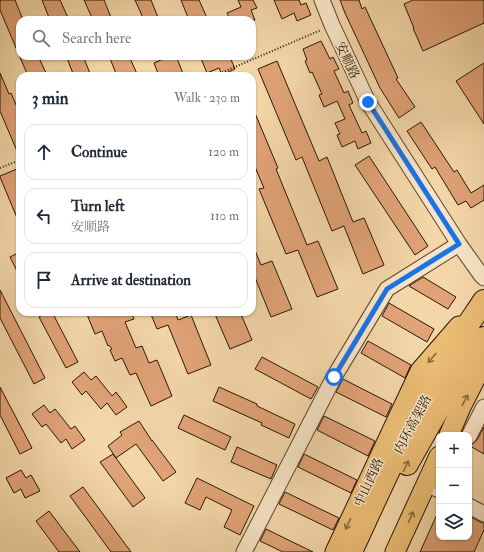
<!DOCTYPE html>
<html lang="en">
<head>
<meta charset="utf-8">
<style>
	:root { --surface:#fff; --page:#f2f2f3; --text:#1f2937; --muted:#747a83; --line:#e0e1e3 }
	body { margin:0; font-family:"IM FELL Double Pica","Noto Serif SC",serif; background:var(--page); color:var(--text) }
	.controls { position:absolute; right:12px; bottom:12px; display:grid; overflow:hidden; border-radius:8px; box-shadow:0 1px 3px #0004 }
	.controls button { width:36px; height:36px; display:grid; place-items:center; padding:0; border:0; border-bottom:1px solid var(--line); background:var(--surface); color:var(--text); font:20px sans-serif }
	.stop { position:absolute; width:12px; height:12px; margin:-9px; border:3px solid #1a73e8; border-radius:50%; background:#fff }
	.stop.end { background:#1a73e8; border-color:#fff; box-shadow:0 1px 4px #0008 }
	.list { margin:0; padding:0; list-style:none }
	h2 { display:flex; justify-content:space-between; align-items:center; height:52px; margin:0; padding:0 16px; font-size:17px }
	h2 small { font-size:13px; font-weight:400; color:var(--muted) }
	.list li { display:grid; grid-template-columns:26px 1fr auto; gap:12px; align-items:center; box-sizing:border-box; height:56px; margin:0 8px 8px; padding:0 8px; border:1px solid var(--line); border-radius:12px }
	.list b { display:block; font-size:15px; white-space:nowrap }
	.list p { margin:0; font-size:13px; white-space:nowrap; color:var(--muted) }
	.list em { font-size:13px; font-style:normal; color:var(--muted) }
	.icon { flex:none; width:22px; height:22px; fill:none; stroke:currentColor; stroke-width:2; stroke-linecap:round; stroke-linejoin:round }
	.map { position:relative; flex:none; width:484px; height:552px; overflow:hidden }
	.search { position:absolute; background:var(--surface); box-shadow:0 1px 3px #0004; left:16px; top:16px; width:240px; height:44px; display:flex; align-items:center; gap:10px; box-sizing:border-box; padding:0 14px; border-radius:12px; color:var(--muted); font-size:15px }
	.panel { position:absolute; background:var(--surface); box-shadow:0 1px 3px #0004; left:16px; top:72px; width:240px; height:244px; border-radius:12px }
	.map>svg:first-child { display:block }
</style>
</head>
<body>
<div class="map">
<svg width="484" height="552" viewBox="0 0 484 552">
	<rect width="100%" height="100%" fill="#f4d7a9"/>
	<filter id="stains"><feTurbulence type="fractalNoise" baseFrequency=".005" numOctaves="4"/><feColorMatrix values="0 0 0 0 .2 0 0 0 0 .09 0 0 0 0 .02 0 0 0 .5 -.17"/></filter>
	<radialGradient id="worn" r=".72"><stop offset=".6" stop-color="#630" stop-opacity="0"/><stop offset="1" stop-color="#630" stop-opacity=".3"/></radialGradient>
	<path fill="#e0a377" stroke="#2b1603" d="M0 0H15L23 20H20V56H38L46 73 39 76H28L0 10Z
		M42 0H60L69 20H50Z
		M84 0H104L112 20H93Z
		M135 0H151L159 20H144Z
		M181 0H199L208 20H189Z
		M238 0H253L257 8 251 10 255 20H230L227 13 241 7Z
		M274 0H299L301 5 306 3 311 15 297 21 294 13 282 19Z
		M340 0H359L362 9 365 7 398 78 396 79 415 107 399 118 380 88 345 13Z
		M413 0H484V23L423 51 413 28H414L404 4Z
		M321 41 330 59 333 57 339 69 334 71 344 93 348 91 353 103 349 105 362 133 366 131 371 143 358 149 355 141 342 147 337 135 340 134 335 123 345 119 337 101 324 107 319 95 322 94 312 72 310 73 305 61 307 60 303 49Z
		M66 56H83L91 76H74Z
		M109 56H129L138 76H117Z
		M170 56H176L184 76H159L154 63Z
		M200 56H225L226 59 230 57 235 69 222 75 219 68 207 73Z
		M277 61 319 161 327 157 353 222 364 218 384 265 363 274 344 226 332 231 302 157 296 160 258 69Z
		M484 63V124L456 81Z
		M0 73 9 94 11 93 20 114V158L0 111Z
		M252 106 278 168 276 169 307 245 318 241 338 289 317 297 298 250 286 254 259 189 264 188 252 160Z
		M421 122 454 172 457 170 471 193 484 185V200L471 208 466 201 458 205 435 167 432 169 407 131Z
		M369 156 428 246 415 255 355 165Z
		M17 169 20 175V225L0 177V176Z
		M252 243 261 265 272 261 292 309 271 317 252 270Z
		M20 252V277L10 257Z
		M423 277 456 297 448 309 409 286Z
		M0 290 45 378 34 384 0 318Z
		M389 303 434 329 427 342 382 316Z
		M48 312H52L78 362 66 368 39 317Z
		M86 312H131L134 319 125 322 136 348 142 346 149 363 157 360 172 396 151 406 136 373 130 375 122 358 115 361 110 350 112 349 109 345 108 346 102 331 95 334Z
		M150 312H175L178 320 191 315 211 365 188 374 168 325 157 329Z
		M214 312H240L252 340 230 349Z
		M368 341 411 365 405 378 361 353Z
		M262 357 318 387 311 399 255 369Z
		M84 372 91 380 96 376 112 396 116 392 127 407 116 415 107 403 101 409 86 391 82 395 72 382Z
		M343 379 392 404 386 417 336 392Z
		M0 387 32 448 20 454 0 415Z
		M219 387 257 404V406L295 424 289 438 261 425 262 423 213 401Z
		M44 405 50 413 55 409 71 429 75 426 85 440 72 449 66 439 61 443 46 424 42 427 32 414Z
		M184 415 231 437 225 450 178 428Z
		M324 416 375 441 368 456 317 430Z
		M139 421 152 441V440L176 472 163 481 136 444 116 458 108 446 122 435 120 432Z
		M484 427V454L470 446 477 440Z
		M237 447 277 465 271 479 231 462Z
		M113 454 145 498 133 507 100 462Z
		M304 454 357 480 351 493 298 467Z
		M21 470 26 478 31 475 40 491 25 498 21 489 14 493 6 478Z
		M197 478 254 506 240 535 224 527 232 510 206 497 200 510 185 503Z
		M83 487 131 552H111L70 496Z
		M285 492 339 518 333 530 279 504Z
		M439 510V537H469V516L480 522 484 523V530L474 552H420Z
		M49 511 80 552H59L36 521Z
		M266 529 313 552H283L260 541Z"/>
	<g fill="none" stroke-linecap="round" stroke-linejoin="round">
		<defs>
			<path id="minor" d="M322 0 332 25 368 102 459 244 481 275 484 278
				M469 436 484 407
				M426 484 439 490
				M469 506 484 514
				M244 552 334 377 387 289 459 244"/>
			<path id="major" d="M449 435 461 407 484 362
				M335 552 420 371 459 326
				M395 552 439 456"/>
			<path id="highway" d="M407 464 437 411 484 338
				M351 552C383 482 414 413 454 347 463 331 474 316 484 301"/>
		</defs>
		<use href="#minor" stroke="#5d462c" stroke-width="17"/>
		<use href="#major" stroke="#2b1603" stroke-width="21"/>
		<use href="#highway" stroke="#2b1603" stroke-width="24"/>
		<path stroke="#2b1603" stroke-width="2" stroke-dasharray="1 2" stroke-linecap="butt" d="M214 76 321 30
			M0 168 20 160"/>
		<use href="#minor" stroke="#f8e5c7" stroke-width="15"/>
		<use href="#major" stroke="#eabc74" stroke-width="19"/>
		<use href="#highway" stroke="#eabc74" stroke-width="22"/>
	</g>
	<defs><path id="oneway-shaft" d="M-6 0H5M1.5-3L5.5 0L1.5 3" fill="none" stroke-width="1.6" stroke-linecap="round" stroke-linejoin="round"/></defs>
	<g stroke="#8a693c">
		<use href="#oneway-shaft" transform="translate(432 358) rotate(130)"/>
		<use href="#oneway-shaft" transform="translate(465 400) rotate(-63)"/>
		<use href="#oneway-shaft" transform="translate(406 466) rotate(-64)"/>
		<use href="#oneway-shaft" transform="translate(411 517) rotate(-65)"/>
		<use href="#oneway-shaft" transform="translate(348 524) rotate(115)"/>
	</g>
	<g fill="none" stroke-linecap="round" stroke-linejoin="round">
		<path stroke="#1a73e8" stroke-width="5" d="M334 377 387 289 459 244 368 102"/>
	</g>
	<g text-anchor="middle" stroke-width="3" stroke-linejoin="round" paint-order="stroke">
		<g font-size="13" fill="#2b1603" stroke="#f8e5c7">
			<text transform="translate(348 60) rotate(65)" y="5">安顺路</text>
			<text transform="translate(412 424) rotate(-62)" y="5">内环高架路</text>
			<text transform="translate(368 482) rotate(-65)" y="5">中山西路</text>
		</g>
	</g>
	<rect width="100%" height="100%" filter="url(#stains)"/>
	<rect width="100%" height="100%" fill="url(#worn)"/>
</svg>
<div class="controls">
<button>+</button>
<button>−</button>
<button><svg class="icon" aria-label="layers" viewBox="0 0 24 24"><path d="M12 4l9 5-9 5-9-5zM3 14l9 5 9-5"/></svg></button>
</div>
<div class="stop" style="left:334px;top:377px"></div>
<div class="stop end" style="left:368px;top:102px"></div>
<div class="search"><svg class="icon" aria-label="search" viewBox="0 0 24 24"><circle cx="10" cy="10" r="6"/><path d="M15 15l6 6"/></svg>Search here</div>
<section class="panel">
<h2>3 min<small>Walk · 230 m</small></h2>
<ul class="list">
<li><svg class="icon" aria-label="ahead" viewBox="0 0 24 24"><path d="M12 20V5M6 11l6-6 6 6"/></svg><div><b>Continue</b></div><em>120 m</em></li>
<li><svg class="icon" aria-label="left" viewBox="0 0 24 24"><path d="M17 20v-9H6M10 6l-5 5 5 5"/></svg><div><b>Turn left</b><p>安顺路</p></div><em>110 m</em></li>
<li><svg class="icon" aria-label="arrive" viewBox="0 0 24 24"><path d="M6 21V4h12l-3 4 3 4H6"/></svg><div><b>Arrive at destination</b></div></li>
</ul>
</section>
</div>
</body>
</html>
